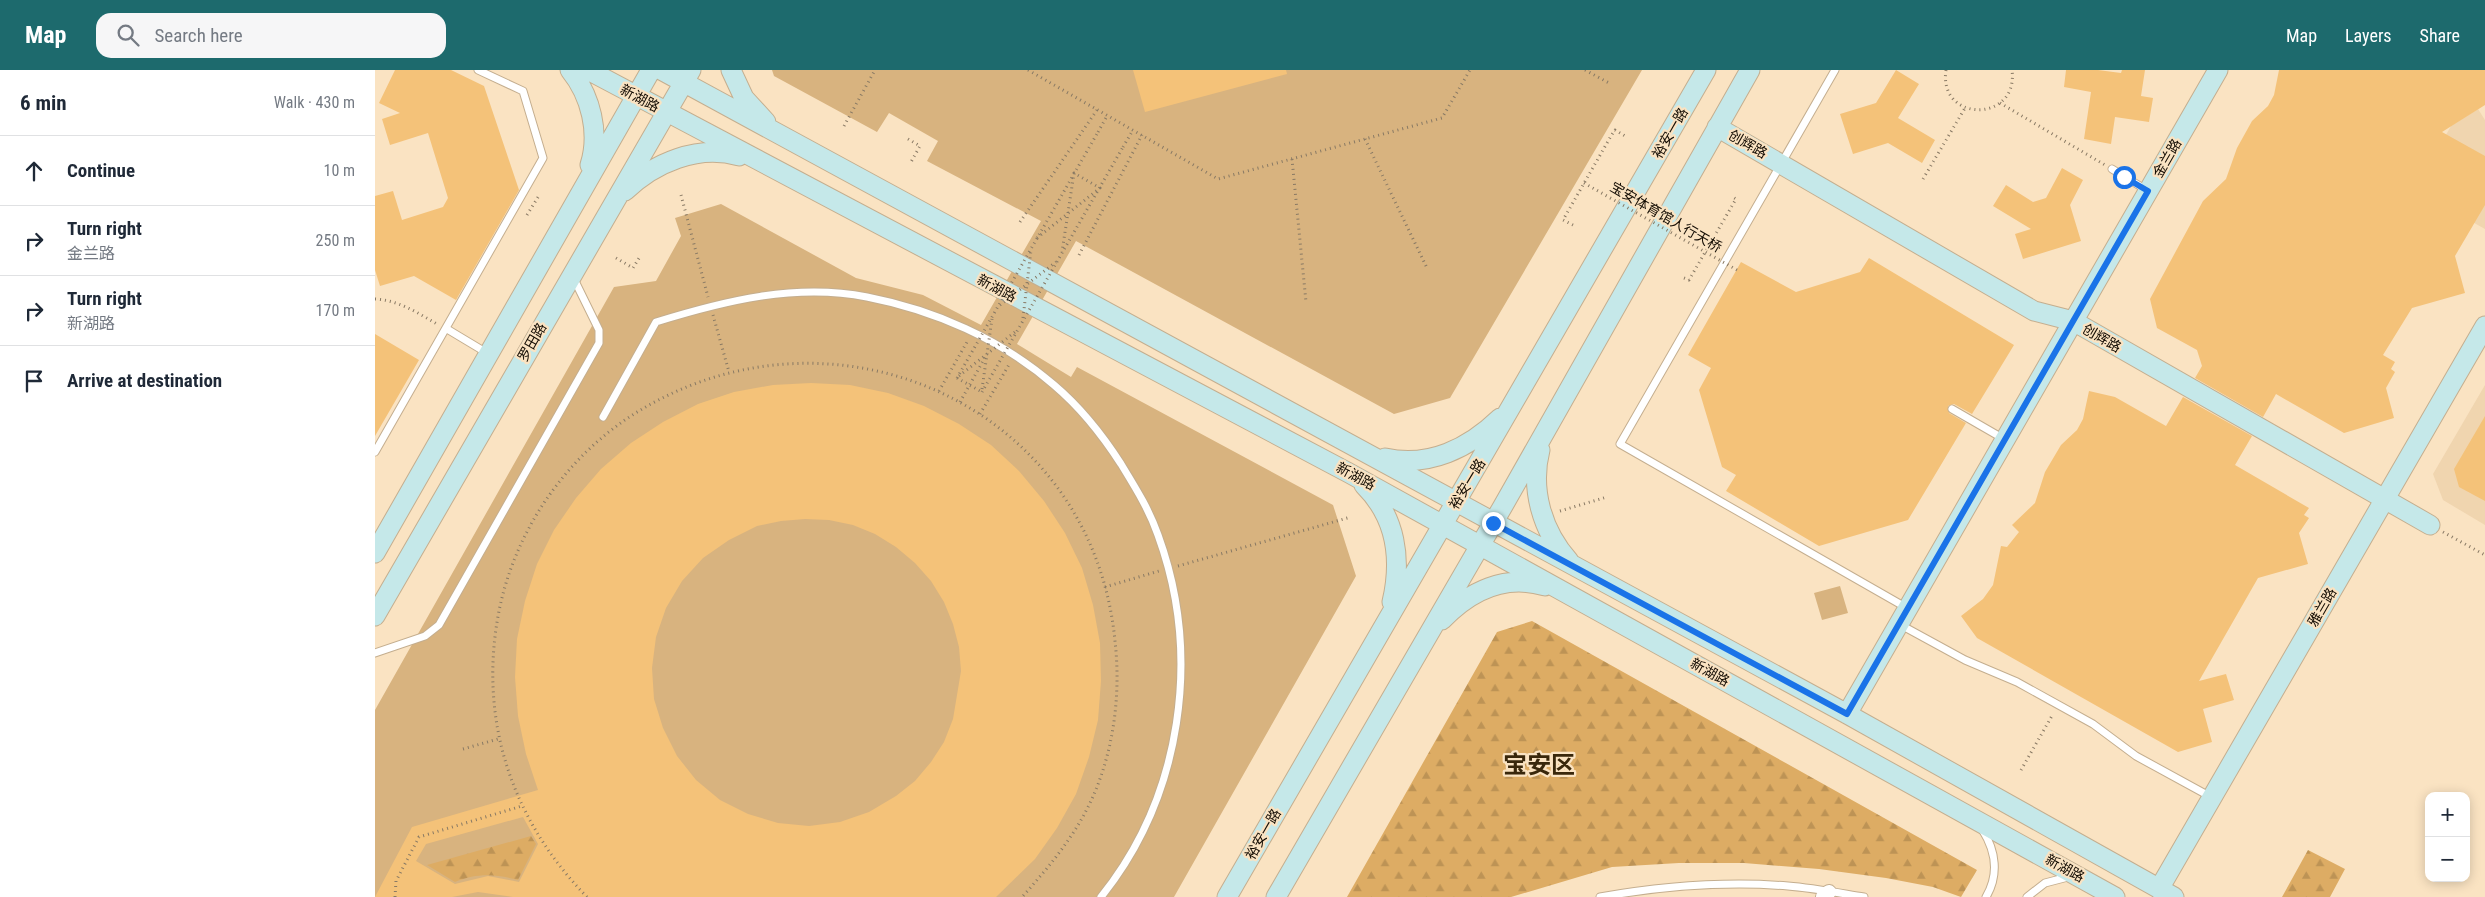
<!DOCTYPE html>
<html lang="en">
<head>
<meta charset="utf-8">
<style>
	:root { --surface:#fff; --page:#f6f6f7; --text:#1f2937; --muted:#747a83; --line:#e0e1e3; --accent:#1d6a6d }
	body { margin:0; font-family:"Roboto Condensed","Noto Sans SC",sans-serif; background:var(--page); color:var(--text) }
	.controls { position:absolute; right:15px; bottom:15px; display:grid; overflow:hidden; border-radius:10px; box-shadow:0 2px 12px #0003 }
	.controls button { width:45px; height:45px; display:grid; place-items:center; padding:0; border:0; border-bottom:1px solid var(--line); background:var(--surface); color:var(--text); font:25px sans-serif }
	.stop { position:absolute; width:15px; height:15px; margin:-11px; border:4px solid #1a73e8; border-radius:50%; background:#fff }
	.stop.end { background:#1a73e8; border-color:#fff; box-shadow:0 1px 5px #0008 }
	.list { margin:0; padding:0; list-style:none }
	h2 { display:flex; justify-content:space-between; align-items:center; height:65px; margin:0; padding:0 20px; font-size:21px }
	h2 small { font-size:16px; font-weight:400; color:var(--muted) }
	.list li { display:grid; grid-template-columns:32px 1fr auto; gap:15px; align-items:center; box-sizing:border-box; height:70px; padding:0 20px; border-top:1px solid var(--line) }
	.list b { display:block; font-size:19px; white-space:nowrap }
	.list p { margin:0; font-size:16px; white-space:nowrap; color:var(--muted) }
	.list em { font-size:16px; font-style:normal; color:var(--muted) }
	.icon { flex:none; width:28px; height:28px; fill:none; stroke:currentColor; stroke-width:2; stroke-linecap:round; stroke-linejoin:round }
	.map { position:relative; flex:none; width:2110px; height:827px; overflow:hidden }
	header { display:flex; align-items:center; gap:30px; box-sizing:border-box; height:70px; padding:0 25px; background:var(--accent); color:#fff }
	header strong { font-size:24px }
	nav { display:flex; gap:28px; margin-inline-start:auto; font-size:18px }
	.search { width:350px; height:45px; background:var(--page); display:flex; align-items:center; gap:12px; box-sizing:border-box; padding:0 18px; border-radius:15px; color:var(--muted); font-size:19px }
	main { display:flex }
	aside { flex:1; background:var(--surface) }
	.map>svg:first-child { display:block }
</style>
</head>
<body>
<header>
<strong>Map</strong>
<div class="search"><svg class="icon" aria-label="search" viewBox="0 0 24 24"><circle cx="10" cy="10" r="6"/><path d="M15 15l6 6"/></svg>Search here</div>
<nav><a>Map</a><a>Layers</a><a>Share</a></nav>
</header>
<main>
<aside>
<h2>6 min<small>Walk · 430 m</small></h2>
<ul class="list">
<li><svg class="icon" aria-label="ahead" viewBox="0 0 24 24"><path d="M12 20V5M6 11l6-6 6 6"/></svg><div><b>Continue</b></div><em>10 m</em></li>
<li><svg class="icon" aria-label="right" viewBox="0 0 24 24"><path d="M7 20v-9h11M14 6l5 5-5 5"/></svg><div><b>Turn right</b><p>金兰路</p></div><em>250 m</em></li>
<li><svg class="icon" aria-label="right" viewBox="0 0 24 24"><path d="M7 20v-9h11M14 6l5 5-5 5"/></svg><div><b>Turn right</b><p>新湖路</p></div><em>170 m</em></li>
<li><svg class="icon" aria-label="arrive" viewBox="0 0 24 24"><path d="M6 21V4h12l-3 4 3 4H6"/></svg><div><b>Arrive at destination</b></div></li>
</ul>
</aside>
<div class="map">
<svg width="2110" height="827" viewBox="0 0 2110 827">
	<defs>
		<pattern id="forest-firs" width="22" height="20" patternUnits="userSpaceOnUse" patternTransform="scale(1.25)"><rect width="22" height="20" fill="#ddac64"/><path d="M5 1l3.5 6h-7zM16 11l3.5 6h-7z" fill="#bd9355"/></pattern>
	</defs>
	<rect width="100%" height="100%" fill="#fae3c2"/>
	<path fill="#f0d5af" d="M2103 39 2110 50V159L2040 120 2076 56Z
		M2110 315V455L2068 430 2058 404Z"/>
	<path fill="#d8b37f" d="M397 0H1267L1075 328 1019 344 701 171 642 274 696 307 702 297 958 435 981 506 799 827H0V640L239 217 281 211 306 166 300 148 346 134 481 208 548 225 606 255 666 151 552 91 563 71 514 43 502 62 399 6Z
		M1465 516 1473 543 1447 550 1439 523Z"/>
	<path fill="url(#forest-firs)" d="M1157 551 1602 800 1586 827 1558 817 1511 808 1444 799 1369 793H1304L1237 797 1136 827H972L1122 562Z
		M156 766 161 774 143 810C120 804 102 803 80 812L52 795Z
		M1933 780 1970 799 1955 827H1907Z"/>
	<path fill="#f4c279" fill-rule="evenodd" d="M20 0H76L109 16 144 120 81 230 39 206 5 216 0 200V126L18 121 27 150 68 137 73 128 53 63 15 75 7 49 25 43 4 33Z
		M758 0H911L912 4 770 42Z
		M1521 0 1544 14 1523 48 1560 70 1547 93 1513 73 1478 84 1465 44 1501 33Z
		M1691 0H1723L1746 3 1747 0H1770L1766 26 1778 28 1774 52 1740 47 1736 74 1709 69 1716 22 1689 17Z
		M1904 0H2110V35L2067 62 2110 86V135L2080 186 2090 223 2037 238 2008 285 2020 292 2016 299 2020 302 2011 318 2019 348 1969 363 1901 324 1888 347 1820 308 1827 296 1822 280 1782 258 1775 229 1828 131 1851 109 1862 78 1877 51 1893 36 1899 25Z
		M1687 98 1708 110 1695 135 1706 171 1648 189 1640 164 1656 159 1618 136 1631 115 1658 132 1671 128Z
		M1494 188 1639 275 1597 344 1579 334 1573 336 1574 343 1591 353 1533 450 1444 476 1351 421 1361 405 1347 397 1324 320 1336 298 1313 285 1366 192 1421 222 1485 202Z
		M0 264 44 290 0 366Z
		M436 313 475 315 513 323 549 336 584 354 616 375 644 401 669 431 690 463 707 498 718 535 725 573 726 611 723 650 714 687 701 724 682 758 660 789 621 827H138L103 822 77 827H0L37 757 163 720 151 684 143 646 140 607 142 569 150 531 162 494 179 460 201 428 226 399 256 373 288 352 323 334 359 322 398 315ZM430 449 454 450 478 455 500 464 521 477 540 493 556 511 569 532 578 554 584 577 586 601 578 649 569 672 556 692 540 711 521 726 494 742 465 752 434 756 403 753 373 744 345 730 321 710 302 686 288 658 279 629 277 598 281 567 291 538 307 511 328 488 354 470 382 456 406 451ZM148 747 163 774 144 812 113 806 80 814 41 791 51 774Z
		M1714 321 1740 327 1791 356 1808 327 1877 366 1860 395 1934 438 1929 445 1934 448 1924 463 1933 494 1883 508 1824 611 1851 604 1859 630 1828 639 1837 672 1803 682 1602 568 1586 546 1608 529 1618 515 1626 476 1632 477 1644 462 1637 455 1660 433 1670 402 1686 375 1702 360 1708 349Z
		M2110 346V431L2084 417 2079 399Z"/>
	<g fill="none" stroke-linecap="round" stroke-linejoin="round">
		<defs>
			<path id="lane" d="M1460 0 1245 374 1532 538
				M1737 99 1773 121
				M72 259 112 283
				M1577 339 1629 369
				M228 347 281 252C349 231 420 213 492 227 559 240 626 269 679 315 705 337 728 366 746 394 760 417 774 439 783 465 827 586 807 726 726 827
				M0 382 168 88 148 21 103 0
				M1524 554 1590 590 1642 612 1718 654 1761 686 1836 727
				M0 583 50 566 64 555 224 273V260L198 207
				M1607 759C1621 781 1624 805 1611 827
				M1225 827C1288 816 1350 811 1413 816 1438 818 1464 823 1489 827
				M1652 827 1670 813 1693 807"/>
			<path id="street" d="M1448 827 1454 822"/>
			<path id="secondary" d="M195 0C216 26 225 63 215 95
				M213 0 974 403 1740 827
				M286 0 1472 644 1799 827
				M356 0 369 28 391 52
				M1342 57 1659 241 1698 251 2055 455
				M250 121C279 93 323 74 364 86
				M1165 380C1155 419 1167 461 1194 491
				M1010 388C1054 398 1094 378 1125 348
				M989 415C1021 447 1027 489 1017 532
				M0 483 276 0
				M0 546 316 0
				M1067 550C1095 521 1130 504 1170 516
				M1472 644 1843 0
				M1784 819 2110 256
				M852 827 1331 0
				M901 827 1128 436 1375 0"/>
		</defs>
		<use href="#lane" stroke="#c4ae8f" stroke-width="9"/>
		<use href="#street" stroke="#c4ae8f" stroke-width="16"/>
		<use href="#secondary" stroke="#c4ae8f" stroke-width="21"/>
		<path stroke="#887964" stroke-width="3" stroke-dasharray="1 4" stroke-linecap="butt" d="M653 0 843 109 1067 48 1095 0
			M1210 0 1234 13
			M1571 0C1563 53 1644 53 1637 0
			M1625 33 1730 95
			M469 56 500 0
			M723 62 732 46
			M533 69 545 76 536 92
			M990 69 1052 198
			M748 77 758 60
			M917 89 931 232
			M1548 109 1590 38
			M306 125 333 227
			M152 145 165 124
			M645 152 722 40
			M1198 155 1188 150 1236 66 1240 60 1250 66
			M662 168 725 118 699 103 687 182
			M704 185 767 65
			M241 188 258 198 266 185
			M1309 208 1314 210 1361 129 1356 126
			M0 229C23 230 43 243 62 254
			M338 245 354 302
			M582 308 607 322
			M564 321 592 272
			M585 332 612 284
			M605 344 635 293
			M1185 441 1232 427
			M2068 462 2110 485
			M803 496 976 447
			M730 517 784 501
			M88 679 123 669
			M1646 700 1678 644
			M20 827 21 811 44 767 147 736
			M212 827C136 749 103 649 124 541 140 461 190 388 259 344 456 220 717 334 740 571 746 624 739 681 716 731 699 767 674 797 647 827"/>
		<use href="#lane" stroke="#fff" stroke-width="7"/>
		<use href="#street" stroke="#fff" stroke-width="14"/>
		<use href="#secondary" stroke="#c5e8e9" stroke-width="19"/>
		<path stroke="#887964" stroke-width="3" stroke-dasharray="1 4" stroke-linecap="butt" d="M1209 113 1362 200
			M625 235 681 192
			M648 248 656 180
			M584 306 640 262
			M582 308 723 62
			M607 319 617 249
			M607 322 748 77"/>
	</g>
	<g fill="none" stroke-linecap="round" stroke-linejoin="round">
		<path stroke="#1a73e8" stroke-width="6" d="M1118 453 1472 644 1773 121 1749 107"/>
	</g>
	<g text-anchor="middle" stroke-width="4.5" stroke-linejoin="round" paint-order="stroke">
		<g font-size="14" fill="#130c03" stroke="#fae3c2">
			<text transform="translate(265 28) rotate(28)" y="5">新湖路</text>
			<text transform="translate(1295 63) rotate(-60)" y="5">裕安一路</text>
			<text transform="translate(1373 74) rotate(30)" y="5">创辉路</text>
			<text transform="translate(1792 88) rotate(-60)" y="5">金兰路</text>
			<text transform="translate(1291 147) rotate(30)" y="5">宝安体育馆人行天桥</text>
			<text transform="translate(622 218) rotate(28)" y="5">新湖路</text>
			<text transform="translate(1727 268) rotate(30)" y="5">创辉路</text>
			<text transform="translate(157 272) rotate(-60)" y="5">罗田路</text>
			<text transform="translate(981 406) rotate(28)" y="5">新湖路</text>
			<text transform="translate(1092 414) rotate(-59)" y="5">裕安一路</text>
			<text transform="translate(1947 537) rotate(-60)" y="5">雅兰路</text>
			<text transform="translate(1335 602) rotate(29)" y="5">新湖路</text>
			<text transform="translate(888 764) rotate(-60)" y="5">裕安一路</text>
			<text transform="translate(1690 798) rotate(29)" y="5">新湖路</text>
		</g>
		<g font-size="24" font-weight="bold" fill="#39270b" stroke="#fae3c2">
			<text x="1164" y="703">宝安区</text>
		</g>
	</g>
</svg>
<div class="controls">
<button>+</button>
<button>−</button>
</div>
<div class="stop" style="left:1749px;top:107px"></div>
<div class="stop end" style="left:1118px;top:453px"></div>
</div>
</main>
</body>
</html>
